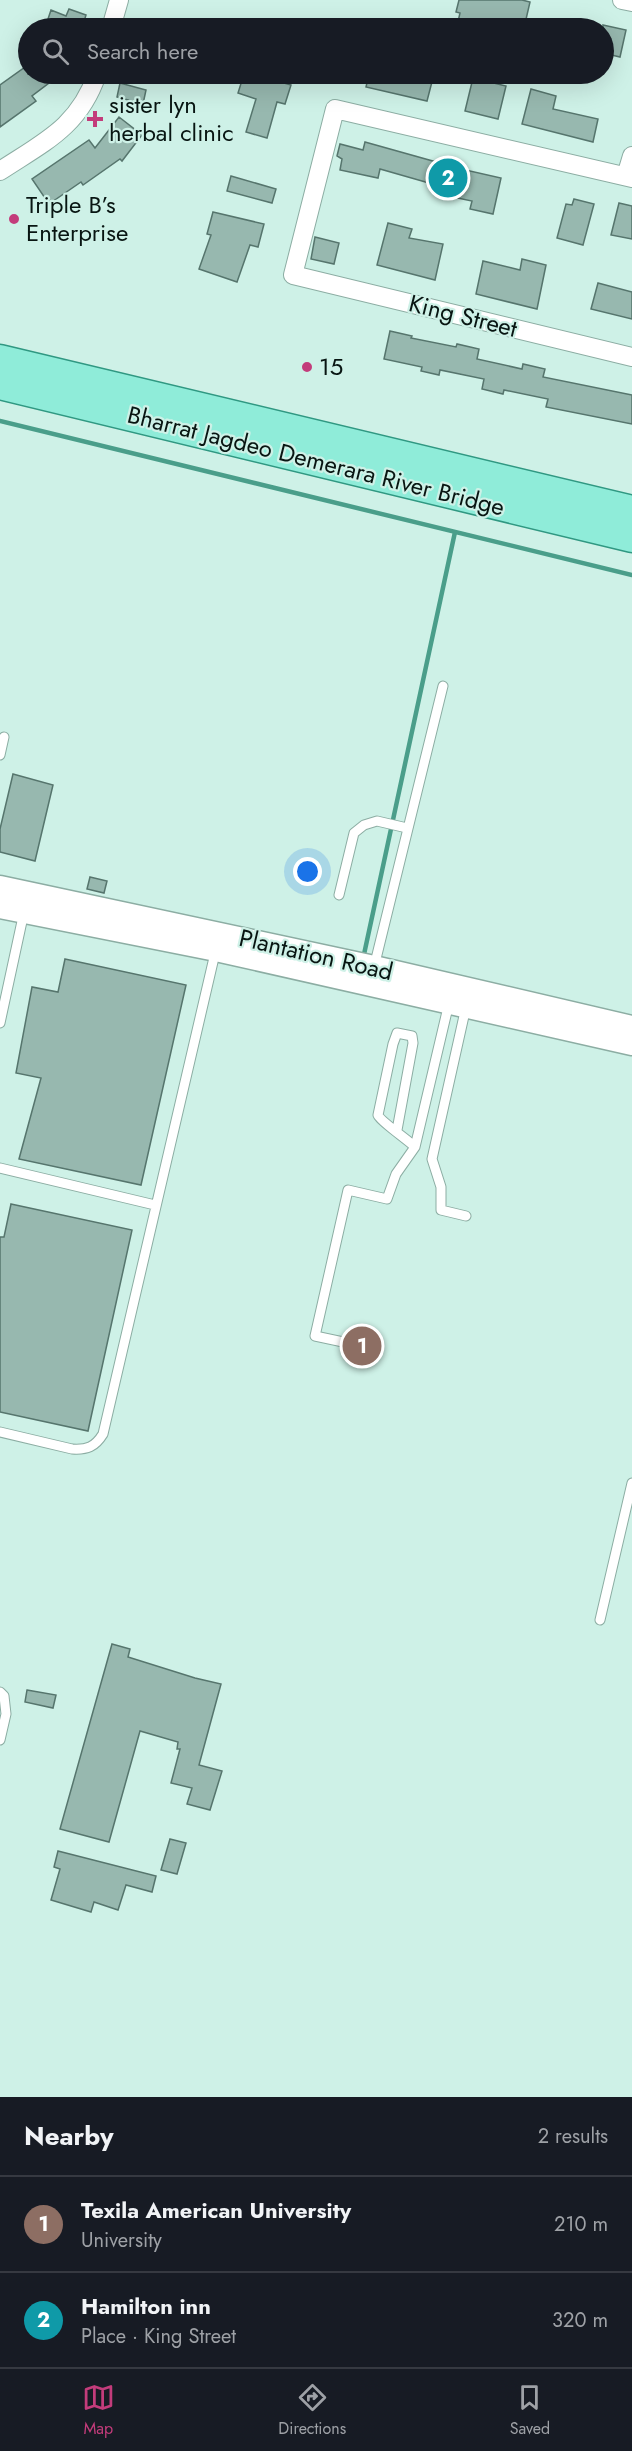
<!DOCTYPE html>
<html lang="en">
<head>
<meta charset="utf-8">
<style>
	:root { --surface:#171b24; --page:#242831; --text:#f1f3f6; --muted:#9ea1a6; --line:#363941; --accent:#c33c7b }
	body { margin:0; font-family:Jost,sans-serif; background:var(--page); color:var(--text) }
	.you { position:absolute; left:308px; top:872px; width:21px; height:21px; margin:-15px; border:4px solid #fff; border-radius:50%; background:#1a73e8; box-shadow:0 0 0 9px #1a73e833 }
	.badge { display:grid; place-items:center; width:39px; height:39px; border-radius:50%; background:var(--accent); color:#fff; font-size:20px; font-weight:700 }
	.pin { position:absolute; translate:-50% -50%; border:3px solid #fff; box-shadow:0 2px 6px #0006 }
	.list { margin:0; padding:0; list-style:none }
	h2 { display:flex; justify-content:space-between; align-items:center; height:78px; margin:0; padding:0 24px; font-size:26px }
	h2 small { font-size:20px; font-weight:400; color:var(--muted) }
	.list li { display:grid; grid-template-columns:39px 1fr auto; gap:18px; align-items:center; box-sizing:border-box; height:96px; padding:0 24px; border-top:2px solid var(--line) }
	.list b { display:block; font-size:22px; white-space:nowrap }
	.list p { margin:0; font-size:20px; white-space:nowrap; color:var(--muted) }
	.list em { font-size:20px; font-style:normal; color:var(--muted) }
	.icon { flex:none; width:33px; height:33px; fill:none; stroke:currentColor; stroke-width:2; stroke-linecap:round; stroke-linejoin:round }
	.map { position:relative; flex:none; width:632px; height:2097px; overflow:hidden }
	.search { position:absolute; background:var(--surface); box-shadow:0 6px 24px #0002; left:18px; right:18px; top:18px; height:66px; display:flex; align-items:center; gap:15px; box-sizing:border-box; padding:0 21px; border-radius:33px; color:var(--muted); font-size:22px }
	.sheet { height:270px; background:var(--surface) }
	nav { display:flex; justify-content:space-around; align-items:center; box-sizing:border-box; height:84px; border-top:2px solid var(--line); background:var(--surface); font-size:16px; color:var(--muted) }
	nav a { display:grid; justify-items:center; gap:3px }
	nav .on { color:var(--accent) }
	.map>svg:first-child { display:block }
</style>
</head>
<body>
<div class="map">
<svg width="632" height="2097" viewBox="0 0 632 2097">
	<rect width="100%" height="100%" fill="#cef1e7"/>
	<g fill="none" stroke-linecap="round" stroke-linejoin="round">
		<path stroke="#4a9e8a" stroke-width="4.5" d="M0 421 632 575
			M363 959 455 532"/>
	</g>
	<path fill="#97b8af" stroke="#56756d" stroke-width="1.5" d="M459 0H522L530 2 524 28H468L457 26 460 13 456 12Z
		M69 9 86 15 82 28H45L51 10 66 16Z
		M603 25 626 30 620 57 603 53Z
		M28 65V74H61L32 96 36 101 0 127V85Z
		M244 74H280L277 81 291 85 285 104 277 102 267 138 246 132 256 99 238 93Z
		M369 74H434L427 101 366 87Z
		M473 78 506 86 498 119 465 111Z
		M120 83 146 90 143 104 117 97Z
		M531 89 556 96 553 109 598 119 593 142 522 124Z
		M119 117 142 135 122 161 120 159 83 185 81 182 49 204 32 179 89 140 95 148Z
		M365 142 440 163 441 158 463 163 461 169 501 178 493 214 470 209 472 201 434 193 436 185 380 169 378 178 340 170 342 159 337 156 340 144 363 150Z
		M231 176 276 189 272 203 227 191Z
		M574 199 594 204 583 245 557 238 566 204 572 205Z
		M619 203 632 206V239L611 235Z
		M213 212 264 224 258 247 250 245 237 282 199 269 211 235 207 234Z
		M388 223 412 229 409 238 443 244 435 280 377 265Z
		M315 237 339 243 334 264 311 259Z
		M522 259 546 265 537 309 476 294 483 261 520 270Z
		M598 283 632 292V319L591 309Z
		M390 331 412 336 411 338 456 347 457 344 479 349 477 359 522 369 523 364 545 369 543 377 632 395V424L546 407 548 399 504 390 503 394 482 389 484 379 440 370 439 375 421 371 422 367 384 359Z
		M13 774 53 785 35 861 0 852V829Z
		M90 877 107 881 104 893 87 889Z
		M65 959 186 985 141 1185 19 1159 41 1078 16 1073 32 987 58 992Z
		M11 1204 132 1230 88 1431 0 1412V1237H4Z
		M112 1644 130 1649 128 1657 195 1678 221 1684 199 1765 222 1771 210 1810 187 1804 192 1788 171 1783 180 1749H177L178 1742 140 1731 109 1842 60 1829Z
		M27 1690 56 1695 53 1708 25 1702Z
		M170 1839 186 1843 177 1874 161 1870Z
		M58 1851 156 1876 152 1892 126 1885 118 1910 94 1902 91 1912 51 1900 60 1869 54 1867Z"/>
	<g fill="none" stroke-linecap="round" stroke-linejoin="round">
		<defs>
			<path id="service" d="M0 755 4 737
				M339 895 354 833 364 825 377 821 407 828
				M374 967 443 686
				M0 1023 24 912
				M397 1130 413 1043 412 1036 397 1033 393 1044 378 1115C380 1121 408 1140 415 1147
				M0 1168 155 1205
				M466 1216 441 1210V1187L432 1159 466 1007
				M376 1349 315 1336 348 1190 387 1199 396 1174 415 1147 449 1003
				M0 1432 72 1449C87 1450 95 1447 103 1434L216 949
				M600 1620 632 1483
				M0 1692 4 1696 6 1714 0 1740"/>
			<path id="minor" d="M622 0 632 2
				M111 28 119 0
				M0 171C44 142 79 127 97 74
				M626 176 632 156
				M632 178 335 109 293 275 632 357"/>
			<path id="tertiary" d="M0 887 374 967 632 1027
				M0 907 216 950 632 1044"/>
			<path id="primary" d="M0 359 632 510
				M0 385 632 538"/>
		</defs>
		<use href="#service" stroke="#8cada3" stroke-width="11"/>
		<use href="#minor" stroke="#8cada3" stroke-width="20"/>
		<use href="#tertiary" stroke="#8cada3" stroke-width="25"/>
		<use href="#primary" stroke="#309882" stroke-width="31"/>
		<use href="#service" stroke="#fff" stroke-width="9"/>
		<use href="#minor" stroke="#fff" stroke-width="18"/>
		<use href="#tertiary" stroke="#fff" stroke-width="22"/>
		<use href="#primary" stroke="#8fecd9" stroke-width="28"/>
	</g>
	<g fill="#c33c7b" stroke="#cef1e7" stroke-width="2">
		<path d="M92 110h6v6h6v6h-6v6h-6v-6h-6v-6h6z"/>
		<circle cx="14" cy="219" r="6"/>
		<circle cx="307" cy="367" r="6"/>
	</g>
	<g text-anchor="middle" stroke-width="4.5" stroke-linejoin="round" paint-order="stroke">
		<g font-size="24" fill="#081512" stroke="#cef1e7" text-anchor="start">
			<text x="109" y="113">sister lyn<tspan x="109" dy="28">herbal clinic</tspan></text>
			<text x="26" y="213">Triple B’s<tspan x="26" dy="28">Enterprise</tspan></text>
			<text x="319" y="375">15</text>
		</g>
		<g font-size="24" fill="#081512" stroke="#cef1e7">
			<text transform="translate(463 316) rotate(14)" y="8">King Street</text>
			<text transform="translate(316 461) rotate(14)" y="8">Bharrat Jagdeo Demerara River Bridge</text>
			<text transform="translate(316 955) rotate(13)" y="8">Plantation Road</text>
		</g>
	</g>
</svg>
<div class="you"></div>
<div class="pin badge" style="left:362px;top:1346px;background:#8d6e63">1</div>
<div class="pin badge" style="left:448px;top:178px;background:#0f9aa8">2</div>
<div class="search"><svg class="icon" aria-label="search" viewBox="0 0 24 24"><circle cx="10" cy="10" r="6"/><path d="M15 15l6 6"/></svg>Search here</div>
</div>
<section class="sheet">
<h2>Nearby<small>2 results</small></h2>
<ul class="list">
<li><span class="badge" style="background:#8d6e63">1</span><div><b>Texila American University</b><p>University</p></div><em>210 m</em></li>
<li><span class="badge" style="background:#0f9aa8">2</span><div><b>Hamilton inn</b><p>Place · King Street</p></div><em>320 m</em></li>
</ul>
</section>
<nav>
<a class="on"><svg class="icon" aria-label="map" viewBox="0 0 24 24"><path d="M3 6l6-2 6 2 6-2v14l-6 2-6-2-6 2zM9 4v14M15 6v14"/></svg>Map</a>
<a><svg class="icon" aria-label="directions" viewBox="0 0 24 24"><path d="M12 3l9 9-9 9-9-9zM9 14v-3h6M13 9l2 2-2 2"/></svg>Directions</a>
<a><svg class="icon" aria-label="saved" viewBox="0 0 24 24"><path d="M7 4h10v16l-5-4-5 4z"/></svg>Saved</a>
</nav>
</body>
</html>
